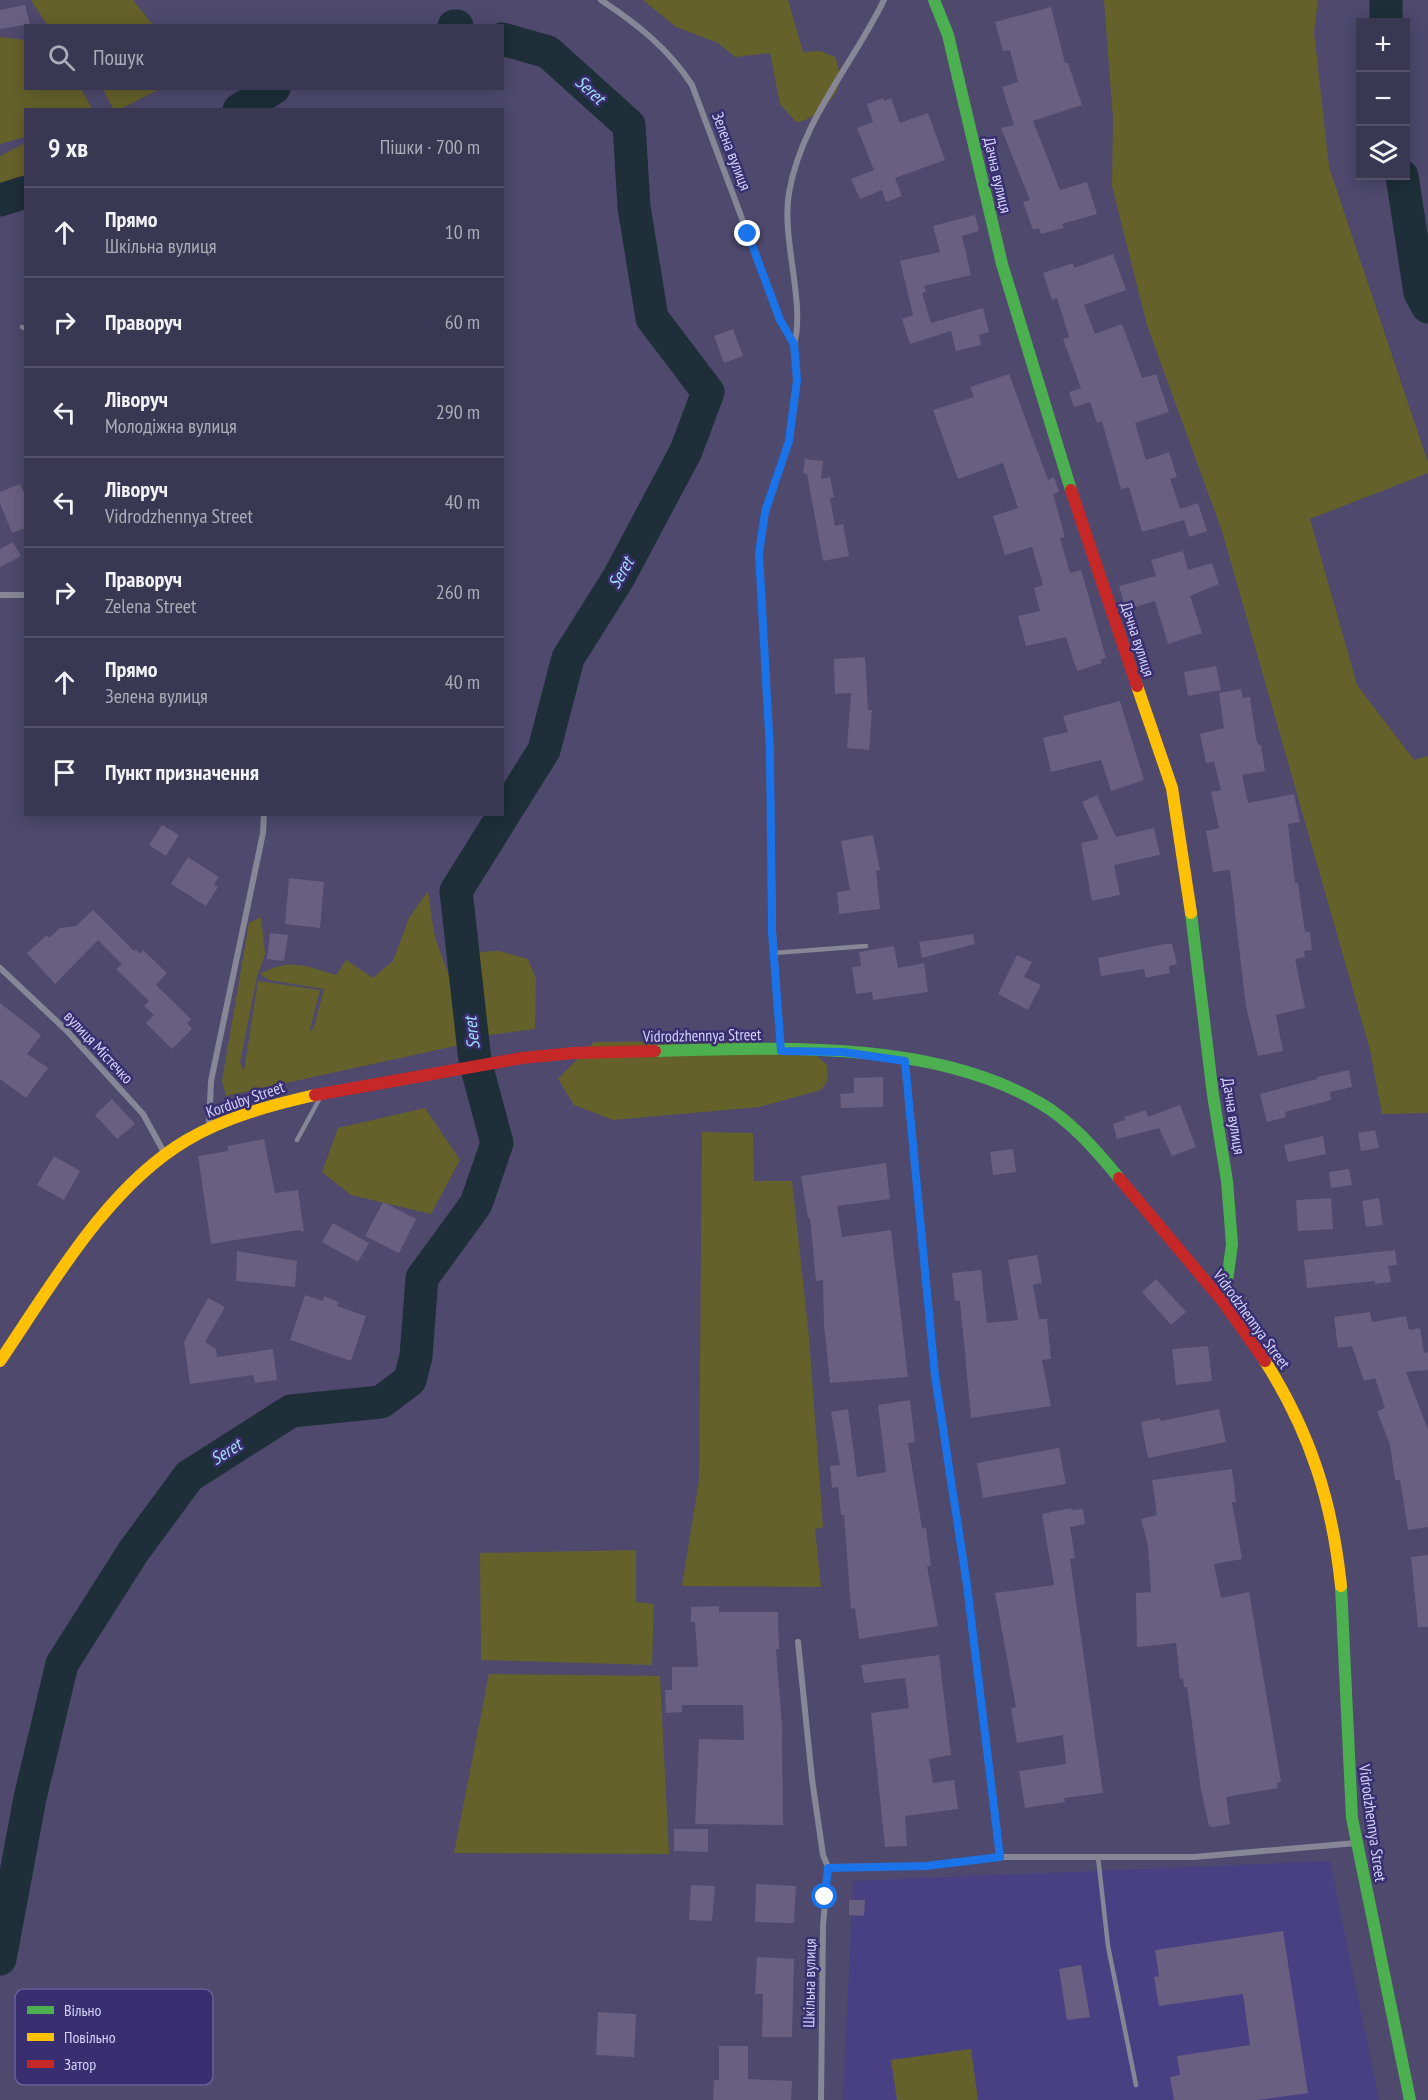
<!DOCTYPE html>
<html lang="uk">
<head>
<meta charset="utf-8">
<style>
	:root { --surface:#3a3752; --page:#45425c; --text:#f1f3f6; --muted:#abacb8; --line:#545169 }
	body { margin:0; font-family:"PT Sans Narrow",sans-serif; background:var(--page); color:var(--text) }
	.controls { position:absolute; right:18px; top:18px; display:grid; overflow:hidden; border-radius:0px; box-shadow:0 3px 15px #0003 }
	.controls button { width:54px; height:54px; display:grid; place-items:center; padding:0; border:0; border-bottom:2px solid var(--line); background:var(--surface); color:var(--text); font:30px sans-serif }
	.stop { position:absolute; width:18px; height:18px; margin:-14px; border:4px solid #1a73e8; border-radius:50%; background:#fff }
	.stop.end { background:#1a73e8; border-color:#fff; box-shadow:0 2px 6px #0008 }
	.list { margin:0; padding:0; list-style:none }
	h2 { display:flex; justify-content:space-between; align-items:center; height:78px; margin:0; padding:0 24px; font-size:26px }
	h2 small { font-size:20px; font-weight:400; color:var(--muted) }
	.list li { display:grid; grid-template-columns:39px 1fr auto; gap:18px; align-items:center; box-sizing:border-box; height:90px; padding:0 24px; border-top:2px solid var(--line) }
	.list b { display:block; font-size:22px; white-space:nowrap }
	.list p { margin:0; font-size:20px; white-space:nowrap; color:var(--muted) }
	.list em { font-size:20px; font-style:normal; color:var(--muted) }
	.icon { flex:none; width:33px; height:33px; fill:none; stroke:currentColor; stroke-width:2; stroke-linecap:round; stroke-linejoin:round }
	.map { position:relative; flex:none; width:1428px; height:2100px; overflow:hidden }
	.search { position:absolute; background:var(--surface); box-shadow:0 3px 15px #0003; left:24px; top:24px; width:480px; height:66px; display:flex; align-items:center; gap:15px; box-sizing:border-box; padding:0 21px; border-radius:0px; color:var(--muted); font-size:22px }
	.panel { position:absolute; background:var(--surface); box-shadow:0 3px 15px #0003; left:24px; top:108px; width:480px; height:708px; border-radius:0px }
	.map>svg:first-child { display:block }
</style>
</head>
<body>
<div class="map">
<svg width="1428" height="2100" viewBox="0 0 1428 2100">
	<rect width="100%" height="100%" fill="#4e496d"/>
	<path fill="#494083" d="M1330 1861 1379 2100H843L853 1881Z"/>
	<path fill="#65612a" d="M31 0H133L153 25H47Z
		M643 0H788L803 52 820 51 835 57C839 67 842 79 837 90 830 104 812 121 796 122L780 104 770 53 735 57 718 43 676 27Z
		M1104 0H1318L1314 32 1329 167 1428 463V473L1310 519 1357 685 1414 760 1428 756V1113L1382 1114 1370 1050 1222 531 1147 325 1112 186 1113 118Z
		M0 37 25 40 26 88 81 89 92 109 26 110 25 137 0 144Z
		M103 89H159L119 110 113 109Z
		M25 143V193L0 197V156Z
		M25 199V208L0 214V203Z
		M428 891C431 909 432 929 438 946 450 979 463 1007 464 1044L226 1096 222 1081 249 923 261 917 265 954 257 977 240 1062 244 1071 258 981 320 990 309 1033 314 1027 324 989 269 980 260 974C290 958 305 966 336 975L346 960 373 978 393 961 409 918Z
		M499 951 528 959 536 979 535 1029 482 1036 473 999 477 952Z
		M734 1041 770 1047H808L827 1065 828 1080 821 1090 759 1107 613 1120 574 1105 558 1079 594 1042Z
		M425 1108 460 1160 431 1214 351 1195 322 1172 338 1128Z
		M702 1132 753 1133 754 1181H792L809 1337 823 1527 815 1529 821 1587 682 1586 699 1480Z
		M636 1550V1602L654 1604 652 1665 481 1660 480 1553Z
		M489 1674 660 1676 669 1854 454 1853Z
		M971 2049 978 2100H897L891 2060Z"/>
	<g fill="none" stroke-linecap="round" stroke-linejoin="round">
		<path stroke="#1e2f39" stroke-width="33" d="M1386 0V22
			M454 26H457
			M239 110 274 88
			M1402 176 1420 293 1428 307
			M0 200 26 192
			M0 1959 30 1798 62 1664 133 1552 189 1476 291 1411 381 1402 410 1380 416 1356 422 1278 476 1204 497 1143 475 1061 456 891 544 750 568 658 619 577 686 451 708 392 652 318 634 207 629 125 548 52 502 39"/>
	</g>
	<path fill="#695f81" d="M25 5 30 24 0 29V10Z
		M1051 7 1065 63H1068L1082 105 1033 121 1060 190 1087 182 1097 214 1062 224 1064 228 1041 234 1039 228 1033 230 1023 202 1030 200 1001 128 1014 125 1002 87 1018 82 1010 50 1003 51 995 22Z
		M883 98 884 101 891 98 900 123 928 113 945 160 895 178 902 196 886 202 882 190 860 199 851 179 874 170 857 128 873 122 867 104Z
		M975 215 979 231 962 236 971 275 924 286 926 292 922 293 931 323 983 308 989 332 979 335 981 345 956 351 951 331 910 344 902 319 913 315 900 261 940 252 933 226Z
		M1113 254 1126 290 1084 305 1095 334 1122 324 1142 378 1156 374 1169 412 1135 423 1146 460 1169 452 1177 477 1170 479 1183 517 1180 509 1198 503 1207 531 1189 537 1184 520 1142 532 1129 487 1121 489 1102 421 1097 423 1090 402 1074 407 1069 392 1081 388 1063 339 1069 337 1057 298 1052 300 1043 273 1073 263 1074 268Z
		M733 329 743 356 724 363 714 336Z
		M1009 374 1048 480 1054 477 1059 492 1053 494 1065 537 1060 538 1070 573 1081 570 1106 658 1100 660 1102 663 1077 671 1066 637 1026 646 1018 616 1040 611 1034 588 1043 585 1032 547 1005 555 993 516 1018 508 1003 463 958 479 933 410 974 397 970 387Z
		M805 459 823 461 821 479 830 477 834 497 830 498 835 526 843 524 849 556 823 561 807 474 803 473Z
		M20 484 26 497V528L12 533 0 503V492Z
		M13 542 21 556 0 567V549Z
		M1183 551 1188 570 1212 563 1219 584 1190 596 1202 633 1168 644 1155 601 1126 610 1119 586 1156 576 1151 560Z
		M865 657 868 710H872L869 750 847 748 851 693 835 694 834 659Z
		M1216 666 1221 690 1188 696 1184 672Z
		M1241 689 1243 698 1250 697 1256 739 1259 745H1261L1265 771 1242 775 1248 803 1294 794 1300 822 1288 824 1295 883H1298L1305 932H1310L1312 950 1304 951 1305 957 1295 959 1305 1008 1276 1015 1283 1051 1258 1056 1246 1007 1230 870 1213 872 1206 831 1219 828 1211 792 1221 790 1214 762 1206 763 1200 734 1224 728 1219 693Z
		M1120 701 1144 780 1111 791 1101 760 1051 772 1043 738 1068 732 1063 716Z
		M1097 795 1116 837 1154 828 1160 855 1114 865 1120 895 1092 901 1081 843 1099 839 1082 802Z
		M162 825 179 835 166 856 149 845Z
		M873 835 880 870 876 871 880 909 839 914 837 892 850 890 841 841Z
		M188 857 219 877 214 884 218 887 206 906 171 884Z
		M289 878 324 882 320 928 285 924Z
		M93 910 134 951 136 949 140 954 143 950 167 973 156 985 191 1019 187 1023 192 1029 172 1049 146 1023 154 1015 144 1006 149 1001 116 969 122 964 98 940 55 984 27 953 47 935 49 938 60 928 76 926Z
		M270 933 288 935 284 961 267 959Z
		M973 934 975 944 922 958 919 942Z
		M1164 944H1172L1177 964 1169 966 1170 973 1146 978 1144 969 1101 976 1098 958Z
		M894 946 898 968 924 963 928 992 873 1000 872 992 856 994 852 967 861 966 859 952Z
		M1017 955 1032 962 1024 977 1041 985 1028 1010 998 994Z
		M0 1003 41 1035 27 1054 48 1068 26 1098 0 1079Z
		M1349 1070 1352 1087 1330 1092 1331 1100 1285 1112 1286 1117 1267 1122 1260 1094 1317 1079V1077Z
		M883 1077V1107L841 1108 840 1094 854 1093V1078Z
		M112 1099 135 1124 117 1139 95 1115Z
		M1180 1105 1196 1147 1172 1156 1159 1128 1117 1139 1113 1124 1125 1120 1124 1117 1146 1110 1148 1117Z
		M1375 1130 1379 1148 1361 1151 1358 1133Z
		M1323 1136 1326 1154 1288 1162 1284 1145Z
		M264 1139 275 1193 298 1190 304 1232 299 1230 211 1244 198 1156 228 1151V1146Z
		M1013 1149 1016 1172 993 1175 990 1152Z
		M54 1156 80 1171 64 1200 37 1185Z
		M886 1163 890 1199 837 1206 842 1237 891 1230 908 1377 830 1383 824 1325 823 1280 816 1281 810 1218H808L801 1176Z
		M1349 1169 1352 1185 1331 1188 1329 1172Z
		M1331 1198 1333 1229 1298 1231 1296 1200Z
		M1379 1198 1383 1225 1366 1227 1362 1201Z
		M383 1202 416 1219 399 1253 365 1236Z
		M333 1223 369 1243 358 1262 322 1242Z
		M1395 1250 1397 1265 1388 1266 1391 1282 1375 1284V1281L1307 1288 1304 1260Z
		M237 1251 297 1261 295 1287 236 1281Z
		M1037 1255 1042 1283 1033 1285 1039 1319H1047L1051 1359 1042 1360 1051 1406 971 1418 960 1301H955L952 1273 981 1270 987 1323 1018 1320 1008 1260Z
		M1156 1279 1186 1312 1171 1325 1142 1292Z
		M305 1295 323 1301 324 1296 339 1302 337 1306 366 1316 351 1361 290 1340Z
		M208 1298 225 1307 205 1342 216 1349 217 1357 273 1349 277 1380 255 1383 253 1375 190 1384 184 1342Z
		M1370 1312 1372 1322 1406 1316 1409 1330 1420 1328 1424 1353 1428 1352V1370L1406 1372 1428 1430V1527L1408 1530 1400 1480H1395L1390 1445 1377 1411 1385 1408 1375 1378 1364 1381 1352 1346 1338 1348 1334 1317Z
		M1208 1346 1212 1381 1176 1385 1172 1349Z
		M910 1400 915 1442 908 1443 922 1528H926L931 1566H927L938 1626 859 1639 855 1608 851 1609 844 1515H841L838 1487 832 1488 830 1466 840 1465 831 1412 848 1409 857 1477 886 1472 878 1405Z
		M1219 1409 1226 1442 1148 1458 1141 1422 1160 1418 1161 1421Z
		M1059 1448 1066 1484 983 1498 977 1463Z
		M1232 1469 1236 1502H1232L1242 1559 1214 1564 1221 1598 1249 1592 1281 1782 1277 1783 1278 1788 1226 1797 1230 1824 1214 1827 1209 1826 1201 1790 1187 1687H1184L1183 1678 1180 1679 1176 1643 1137 1647 1136 1593 1151 1592 1148 1546 1141 1519 1157 1515 1152 1480Z
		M1071 1508 1072 1510 1083 1509 1085 1524 1070 1527 1075 1558 1070 1559 1103 1793 1064 1798 1065 1802 1025 1808 1019 1771 1066 1764 1063 1735 1017 1743 1011 1708 1016 1707 995 1593 1054 1585 1042 1514Z
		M1428 1555V1627H1418L1411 1557Z
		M719 1606V1612H778L779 1649H776L782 1726 783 1825 695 1824 699 1739 744 1740 743 1705H682V1712L666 1713 665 1690H672V1667H698L695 1622H691V1607Z
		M939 1655 951 1755 929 1759 933 1783 954 1780 958 1809 905 1816 907 1846 885 1847 871 1713 909 1708 905 1678 864 1683 861 1665Z
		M674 1829H708V1852L674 1851Z
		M756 1884 796 1886 794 1923 755 1922Z
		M691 1885 715 1886 712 1921 689 1920Z
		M849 1900H865L864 1916 849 1915Z
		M1283 1931 1308 2093 1257 2100H1174L1170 2077 1180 2075 1177 2056 1250 2045 1243 1994 1159 2006 1154 1977 1159 1976 1155 1950Z
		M757 1957 794 1959 792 2037H762L763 1994H755Z
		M1081 1965 1090 2017 1067 2020 1059 1969Z
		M598 2012 636 2014 634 2057 596 2055Z
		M719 2046H748V2079L792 2081 791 2100H713L714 2080H719Z"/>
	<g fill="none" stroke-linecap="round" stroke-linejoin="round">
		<path stroke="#878696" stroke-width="4.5" d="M22 327 26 329
			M774 953 866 946
			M297 1140 321 1096
			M1098 1857 1108 1946 1136 2085"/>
		<path stroke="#878696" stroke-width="6" d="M601 0C637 24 668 48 692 85L780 320 794 344 797 380 789 441 765 512 759 554 770 751 773 932 781 1051
			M794 344C806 305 781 238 789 193 801 121 853 64 884 0
			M0 595H26
			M0 968 66 1030 143 1114 165 1154
			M905 1061 935 1376 967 1585 1000 1857
			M209 1127 211 1081 263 833 264 814
			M798 1642 812 1779 823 1855 828 1867
			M828 1867 926 1866 1000 1857H1194L1356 1843
			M821 2100 823 1926 828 1867"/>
		<path stroke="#4caf50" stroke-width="12" d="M934 0 948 35 1002 264 1071 490
			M1191 913 1213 1095 1227 1181 1232 1244 1224 1303
			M655 1051C777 1048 931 1039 1040 1103 1071 1121 1096 1150 1119 1178
			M1341 1586 1352 1818 1410 2100"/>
		<path stroke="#ffc107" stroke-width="12" d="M1137 686 1172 788 1191 913
			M0 1361C51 1286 107 1187 187 1140 226 1117 271 1105 315 1095
			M1265 1361C1311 1434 1332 1501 1341 1586"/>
		<path stroke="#c62828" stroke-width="12" d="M1071 490 1137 686
			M315 1095 522 1058 574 1053 655 1051
			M1119 1178 1224 1303 1265 1361"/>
	</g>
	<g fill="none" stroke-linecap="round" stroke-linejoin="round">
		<path stroke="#1a73e8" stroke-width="8" d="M748 234 780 320 794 344 797 380 789 441 765 512 759 554 770 751 772 932 781 1051 843 1052 905 1061 935 1376 967 1585 1000 1857 926 1866 828 1868 825 1897"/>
	</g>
	<g text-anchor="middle" stroke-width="5" stroke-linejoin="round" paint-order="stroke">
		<g font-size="16" fill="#d4d3fa" stroke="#392f70">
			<text transform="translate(732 151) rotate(69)" y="6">Зелена вулиця</text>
			<text transform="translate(998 175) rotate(77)" y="6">Дачна вулиця</text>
			<text transform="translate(1138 639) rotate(72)" y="6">Дачна вулиця</text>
			<text transform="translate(702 1035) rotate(-1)" y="6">Vidrodzhennya Street</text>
			<text transform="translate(99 1047) rotate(47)" y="6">вулиця Містечко</text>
			<text transform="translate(245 1099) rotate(-19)" y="6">Korduby Street</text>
			<text transform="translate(1234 1116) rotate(81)" y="6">Дачна вулиця</text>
			<text transform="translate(1252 1319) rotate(54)" y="6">Vidrodzhennya Street</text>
			<text transform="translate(1373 1823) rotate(82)" y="6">Vidrodzhennya Street</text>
			<text transform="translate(809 1983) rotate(-89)" y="6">Шкільна вулиця</text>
		</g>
		<g font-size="18" font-style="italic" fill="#a3def7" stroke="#392f70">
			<text transform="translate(590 90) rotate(42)" y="6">Seret</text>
			<text transform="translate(621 573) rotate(-60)" y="6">Seret</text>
			<text transform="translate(472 1033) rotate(-96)" y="6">Seret</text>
			<text transform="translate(226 1452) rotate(-32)" y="6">Seret</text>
		</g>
	</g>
	<rect x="15" y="1989" width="198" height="96" rx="9" fill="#392f70" stroke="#686099" stroke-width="1.5"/>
	<rect x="27" y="2006" width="27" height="8" fill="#4caf50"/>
	<rect x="27" y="2033" width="27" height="8" fill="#ffc107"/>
	<rect x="27" y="2060" width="27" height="8" fill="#c62828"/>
	<g font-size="16" fill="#d4d3fa">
		<text x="64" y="2016">Вільно</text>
		<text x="64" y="2043">Повільно</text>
		<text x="64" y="2070">Затор</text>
	</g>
</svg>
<div class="controls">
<button>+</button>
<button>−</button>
<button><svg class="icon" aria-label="layers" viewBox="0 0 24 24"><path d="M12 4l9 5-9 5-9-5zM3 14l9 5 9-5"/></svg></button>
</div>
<div class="stop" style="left:825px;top:1897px"></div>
<div class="stop end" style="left:748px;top:234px"></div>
<div class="search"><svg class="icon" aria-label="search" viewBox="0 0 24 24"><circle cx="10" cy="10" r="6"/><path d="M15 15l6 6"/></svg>Пошук</div>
<section class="panel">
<h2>9 хв<small>Пішки · 700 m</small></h2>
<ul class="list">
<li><svg class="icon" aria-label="ahead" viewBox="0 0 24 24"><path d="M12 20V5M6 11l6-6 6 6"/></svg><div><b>Прямо</b><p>Шкільна вулиця</p></div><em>10 m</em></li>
<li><svg class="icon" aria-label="right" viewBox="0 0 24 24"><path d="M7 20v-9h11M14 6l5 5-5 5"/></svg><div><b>Праворуч</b></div><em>60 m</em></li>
<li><svg class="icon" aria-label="left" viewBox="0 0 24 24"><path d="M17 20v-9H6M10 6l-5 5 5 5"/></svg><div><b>Ліворуч</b><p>Молодіжна вулиця</p></div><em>290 m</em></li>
<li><svg class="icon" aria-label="left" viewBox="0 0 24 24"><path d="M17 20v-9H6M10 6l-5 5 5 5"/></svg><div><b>Ліворуч</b><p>Vidrodzhennya Street</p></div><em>40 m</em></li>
<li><svg class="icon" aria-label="right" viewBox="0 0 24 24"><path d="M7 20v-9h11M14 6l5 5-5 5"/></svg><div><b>Праворуч</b><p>Zelena Street</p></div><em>260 m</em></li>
<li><svg class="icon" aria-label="ahead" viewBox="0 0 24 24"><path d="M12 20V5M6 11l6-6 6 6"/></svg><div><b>Прямо</b><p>Зелена вулиця</p></div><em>40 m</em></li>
<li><svg class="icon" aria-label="arrive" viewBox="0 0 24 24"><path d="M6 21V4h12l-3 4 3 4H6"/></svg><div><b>Пункт призначення</b></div></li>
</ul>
</section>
</div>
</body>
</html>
